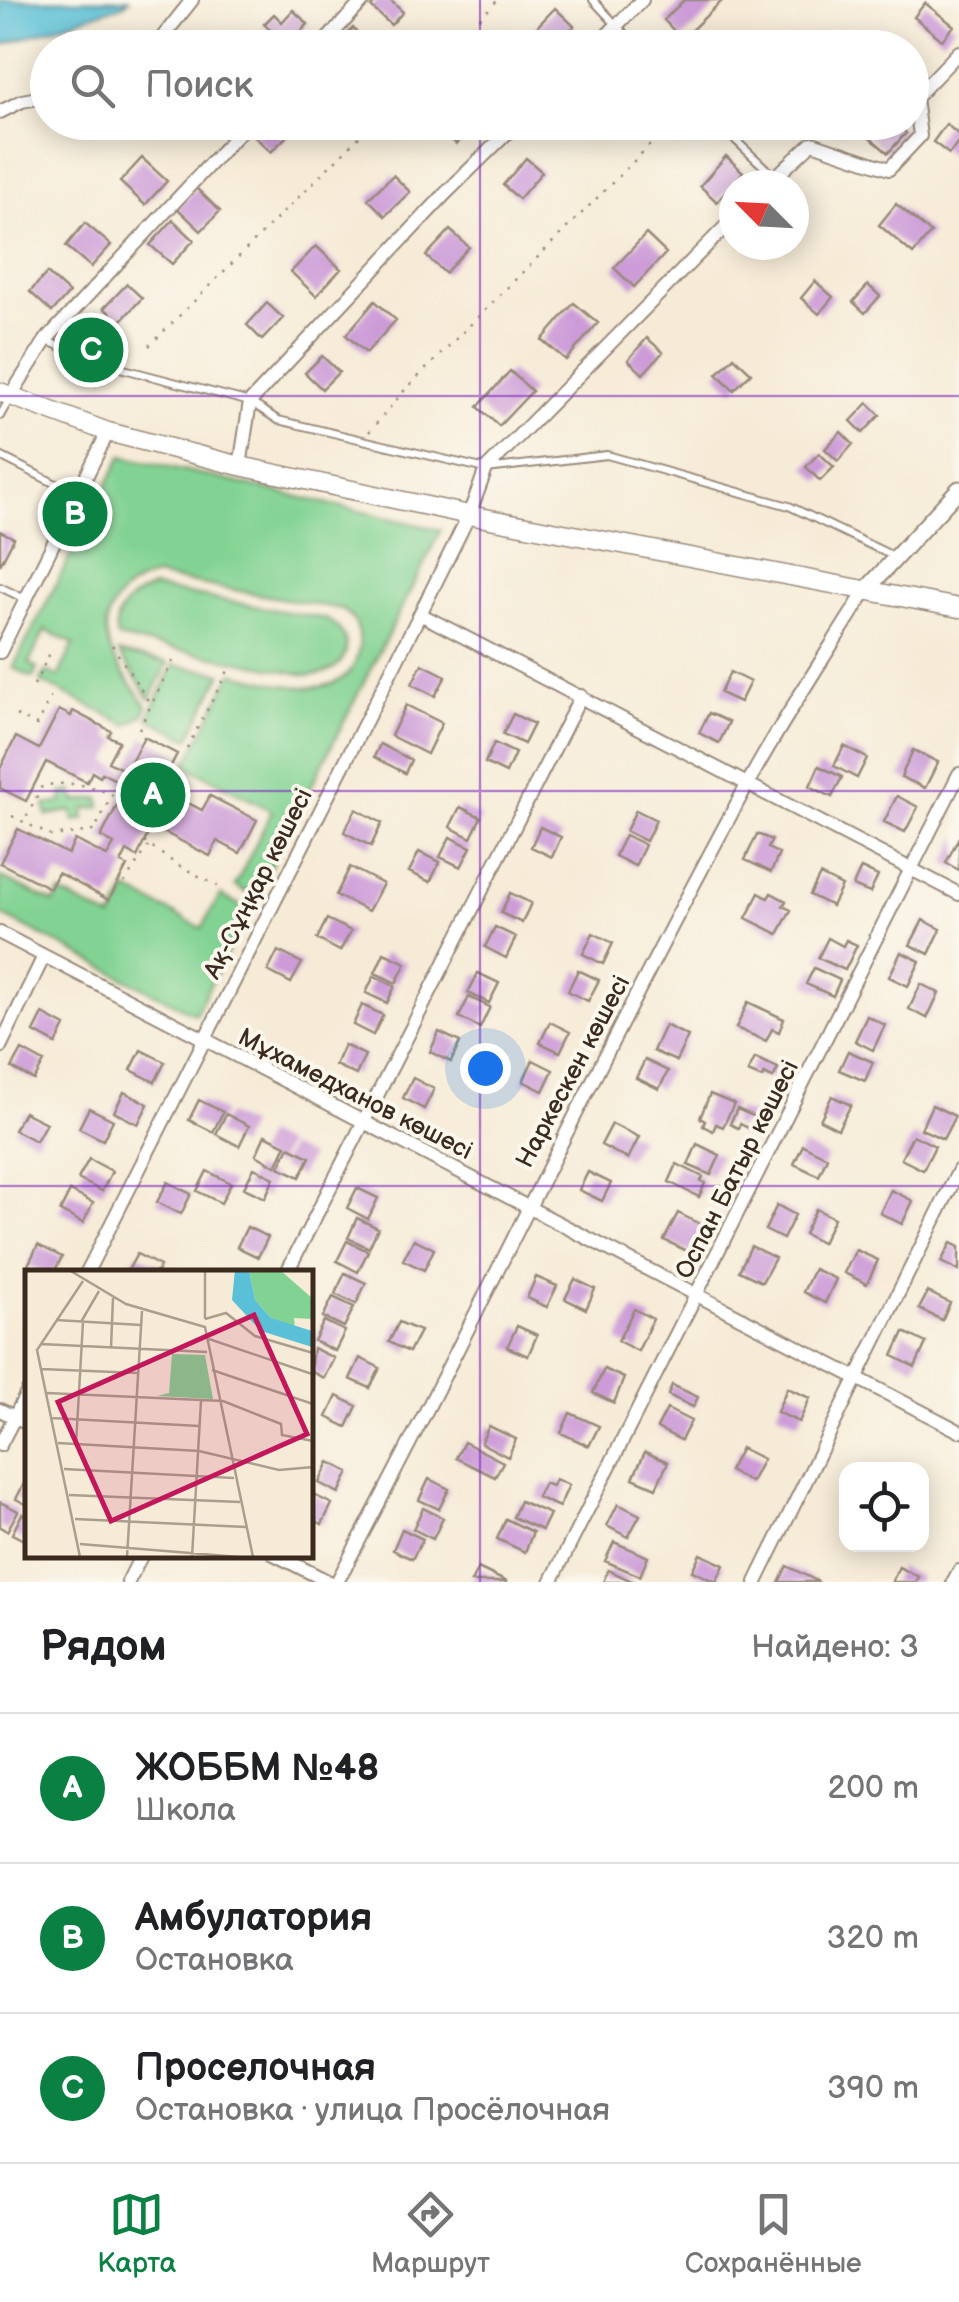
<!DOCTYPE html>
<html lang="ru">
<head>
<meta charset="utf-8">
<style>
	:root { --surface:#fff; --page:#f6f6f6; --text:#202124; --muted:#757577; --line:#e0e0e0; --accent:#0b8043 }
	body { margin:0; font-family:"Balsamiq Sans",sans-serif; background:var(--page); color:var(--text) }
	.controls { position:absolute; right:30px; bottom:30px; display:grid; overflow:hidden; border-radius:20px; box-shadow:0 5px 25px #0003 }
	.controls button { width:90px; height:90px; display:grid; place-items:center; padding:0; border:0; border-bottom:2px solid var(--line); background:var(--surface); color:var(--text); font:50px sans-serif }
	.compass { position:absolute; left:719px; top:170px; width:90px; height:90px; border-radius:50%; background:var(--surface); box-shadow:0 5px 25px #0003; rotate:294deg }
	.you { position:absolute; left:485px; top:1068px; width:35px; height:35px; margin:-25px; border:8px solid #fff; border-radius:50%; background:#1a73e8; box-shadow:0 0 0 15px #1a73e833 }
	.badge { display:grid; place-items:center; width:65px; height:65px; border-radius:50%; background:var(--accent); color:#fff; font-size:32px; font-weight:700 }
	.pin { position:absolute; translate:-50% -50%; border:5px solid #fff; box-shadow:0 2px 10px #0006 }
	.list { margin:0; padding:0; list-style:none }
	h2 { display:flex; justify-content:space-between; align-items:center; height:130px; margin:0; padding:0 40px; font-size:42px }
	h2 small { font-size:32px; font-weight:400; color:var(--muted) }
	.list li { display:grid; grid-template-columns:65px 1fr auto; gap:30px; align-items:center; box-sizing:border-box; height:150px; padding:0 40px; border-top:2px solid var(--line) }
	.list b { display:block; font-size:38px; white-space:nowrap }
	.list p { margin:0; font-size:32px; white-space:nowrap; color:var(--muted) }
	.list em { font-size:32px; font-style:normal; color:var(--muted) }
	.icon { flex:none; width:55px; height:55px; fill:none; stroke:currentColor; stroke-width:2; stroke-linecap:round; stroke-linejoin:round }
	.map { position:relative; flex:none; width:959px; height:1582px; overflow:hidden }
	.search { position:absolute; background:var(--surface); box-shadow:0 5px 25px #0003; left:30px; right:30px; top:30px; height:110px; display:flex; align-items:center; gap:25px; box-sizing:border-box; padding:0 35px; border-radius:55px; color:var(--muted); font-size:38px }
	.sheet { height:580px; background:var(--surface) }
	nav { display:flex; justify-content:space-around; align-items:center; box-sizing:border-box; height:140px; border-top:2px solid var(--line); background:var(--surface); font-size:28px; color:var(--muted) }
	nav a { display:grid; justify-items:center; gap:5px }
	nav .on { color:var(--accent) }
	.map>svg:first-child { display:block }
</style>
</head>
<body>
<div class="map">
<svg width="959" height="1582" viewBox="0 0 959 1582">
	<rect width="100%" height="100%" fill="#fbf7ec"/>
	<filter id="ink" filterUnits="userSpaceOnUse"><feTurbulence type="fractalNoise" baseFrequency=".01" numOctaves="2"/><feDisplacementMap in="SourceGraphic" scale="20" xChannelSelector="R" yChannelSelector="G"/><feConvolveMatrix kernelMatrix="1 2 1 2 8 2 1 2 1" color-interpolation-filters="sRGB"/></filter>
	<filter id="wash" filterUnits="userSpaceOnUse"><feTurbulence type="fractalNoise" baseFrequency=".0048" numOctaves="4" result="noise"/><feDisplacementMap in="SourceGraphic" scale="40" xChannelSelector="R" yChannelSelector="G"/><feGaussianBlur stdDeviation="2.25" result="paint"/><feColorMatrix in="noise" values="0 0 0 0 0 0 0 0 0 0 0 0 0 0 0 0 0 1.4 0 .05"/><feComposite in="paint" operator="in"/></filter>
	<g filter="url(#wash)">
		<rect width="100%" height="100%" fill="#f6ebd7"/>
		<path fill="#82d393" stroke="#5e7e58" stroke-width="2.5" d="M122 456 441 530 255 897 235 886 272 811 186 765 232 673C271 681 349 711 359 649 361 631 357 620 342 609L154 576C135 582 122 590 112 608 92 643 128 678 147 706L143 715 128 725 41 682 46 671 58 677 74 644 45 630 29 663 37 668 33 678 13 668Z
			M154 588 326 619C363 640 345 676 307 675L117 638C111 613 131 594 154 588Z
			M119 653 168 663 150 699Z
			M174 665 222 673 189 739 148 718Z
			M73 791 75 801 100 798 101 807 84 809 85 819 74 821 72 811 47 815 45 805 63 802 62 793Z
			M0 877 54 903 60 893 112 919 127 890 202 928 220 895 249 910 195 1014 0 914Z"/>
		<path fill="#5ac0d7" stroke="#4a757a" stroke-width="2.5" d="M0 0H129L125 4 0 46Z"/>
		<g id="blocks">
			<path fill="#cc9bd8" d="M377 0H390L403 12 391 25 371 7Z
				M684 0H723L682 39 664 20Z
				M925 3 954 26 942 40 914 17Z
				M555 8 574 26 556 46 536 28Z
				M293 10 308 24 287 46 264 24 274 14 282 22Z
				M353 28 368 45 365 48H332Z
				M266 122H276L288 135 271 152 253 135Z
				M441 122H476L456 144 437 126Z
				M852 122H894L906 133 888 153Z
				M946 124 959 135V142L949 154 933 142Z
				M726 156 743 172 717 202 700 186Z
				M142 158 167 181 145 205 120 182Z
				M526 158 542 172 519 199 503 185Z
				M393 175 410 192 385 216 368 199Z
				M196 188 220 211 201 231 177 208Z
				M896 204 931 233 913 254 879 225Z
				M173 220 194 240 172 264 150 245Z
				M85 223 111 245 91 267 66 246Z
				M450 230 469 247 445 273 426 256Z
				M646 234 666 253 634 287 614 268Z
				M316 246 341 269 316 296 291 272Z
				M47 273 69 293 52 312 30 292Z
				M815 281 833 297 819 314 801 298Z
				M127 284 142 298 120 322 104 308Z
				M868 285 880 296 865 313 853 302Z
				M375 301 396 320 366 353 346 335Z
				M267 303 283 318 262 340 247 325Z
				M574 303 598 323 566 360 542 340Z
				M647 338 663 352 643 374 628 360Z
				M322 356 339 372 322 389 305 373Z
				M734 357 751 373 734 390 717 374Z
				M510 371 532 391 499 426 478 407Z
				M868 403 880 415 863 433 851 421Z
				M841 432 853 444 838 461 825 449Z
				M819 453 834 467 820 481 806 467Z
				M0 531 14 538 0 565Z
				M422 664 446 676 435 696 412 684Z
				M730 672 750 682 740 702 720 693Z
				M406 705 442 723 427 754 391 736Z
				M59 710 71 716 73 711 111 731 108 736 119 741 108 762 126 771 144 737 177 754 159 788 202 810 210 796 257 820 240 853 217 841 210 856 152 826 137 857 127 851 121 863 127 866 109 900 58 873 50 888 0 863 18 829 68 854 75 840 107 856 114 844 101 837 121 798 134 805 140 793 102 773 100 777 92 772 87 782 46 762 26 801 0 788V769L16 737 39 749Z
				M709 713 729 722 719 743 699 733Z
				M513 714 534 724 524 744 503 734Z
				M494 743 515 753 506 773 485 763Z
				M380 744 411 760 405 773 374 757Z
				M844 746 867 758 857 778 834 766Z
				M913 750 938 762 925 788 901 777Z
				M819 766 842 777 832 797 810 786Z
				M897 796 918 807 905 832 884 822Z
				M460 807 481 817 471 838 450 827Z
				M356 809 382 823 371 846 344 832Z
				M636 810 656 820 646 841 626 831Z
				M540 827 561 837 552 857 531 847Z
				M757 834 772 840 768 848 779 854 771 872 745 860Z
				M625 835 645 845 635 866 615 856Z
				M450 837 471 847 461 867 440 857Z
				M959 837V870L946 863Z
				M419 852 440 862 430 882 409 872Z
				M350 867 383 884 368 911 336 895Z
				M861 868 878 876 870 893 853 886Z
				M820 875 842 886 832 906 810 895Z
				M510 893 531 903 522 923 501 913Z
				M759 893 768 898 771 893 786 901 783 906 791 910 778 934 746 918Z
				M327 919 351 931 340 951 317 939Z
				M923 920 941 929 929 954 910 945Z
				M495 927 516 937 506 958 485 947Z
				M593 933 613 943 603 964 583 954Z
				M828 938 843 946 846 940 857 945 845 970 818 958Z
				M278 951 302 963 291 983 268 971Z
				M901 952 920 961 908 986 889 977Z
				M384 953 406 963 396 983 375 973Z
				M814 968 840 980 833 996 806 984Z
				M578 970 599 980 588 1001 568 991Z
				M478 973 499 983 489 1003 468 993Z
				M374 976 395 986 387 1003 366 993Z
				M921 984 939 993 927 1018 909 1009Z
				M469 997 490 1007 480 1028 459 1017Z
				M748 1002 784 1019 779 1032 772 1029 766 1041 736 1028Z
				M362 1005 383 1015 373 1035 353 1025Z
				M43 1014 65 1026 56 1044 34 1032Z
				M867 1016 885 1025 873 1050 855 1041Z
				M550 1022 570 1032 560 1052 540 1043Z
				M665 1025 688 1036 676 1061 653 1051Z
				M439 1032 460 1042 451 1062 430 1052Z
				M344 1045 365 1055 356 1075 335 1065Z
				M22 1050 44 1062 34 1080 12 1068Z
				M141 1050 165 1062 155 1082 131 1070Z
				M848 1051 873 1062 865 1081 839 1070Z
				M755 1058 778 1068 773 1078 764 1074 762 1078 748 1072Z
				M533 1060 553 1070 543 1091 523 1081Z
				M645 1060 668 1071 659 1089 636 1078Z
				M413 1078 434 1089 424 1109 403 1098Z
				M124 1092 148 1104 138 1124 114 1112Z
				M710 1094 734 1104 723 1127 716 1124 713 1131 703 1126 705 1121 700 1118Z
				M832 1096 851 1105 838 1129 820 1120Z
				M199 1100 223 1112 213 1132 189 1120Z
				M932 1105 955 1116 943 1139 921 1129Z
				M89 1108 113 1120 103 1140 79 1128Z
				M737 1109 758 1118 752 1130 740 1124 738 1128 730 1124Z
				M24 1112 46 1123 36 1141 14 1130Z
				M226 1114 249 1126 239 1146 216 1134Z
				M612 1124 639 1137 628 1159 601 1145Z
				M265 1135 286 1145 276 1166 256 1155Z
				M913 1135 935 1146 923 1170 901 1159Z
				M697 1144 720 1155 711 1175 688 1165Z
				M803 1145 827 1157 819 1176 794 1164Z
				M289 1147 310 1157 300 1177 279 1167Z
				M89 1159 112 1171 102 1191 78 1179Z
				M677 1164 703 1177 701 1181 705 1183 699 1197 669 1182Z
				M254 1168 274 1178 265 1198 244 1188Z
				M207 1171 231 1183 221 1203 197 1191Z
				M588 1172 611 1183 602 1201 579 1190Z
				M168 1182 191 1194 181 1214 157 1202Z
				M357 1188 378 1198 368 1219 347 1208Z
				M891 1190 913 1201 902 1224 880 1213Z
				M70 1191 93 1203 83 1223 60 1211Z
				M777 1205 795 1215 783 1239 765 1230Z
				M816 1209 834 1218 822 1243 804 1234Z
				M678 1213 704 1226 691 1253 664 1240Z
				M357 1218 378 1228 369 1248 348 1238Z
				M247 1227 268 1237 258 1257 237 1247Z
				M414 1239 434 1249 424 1270 403 1260Z
				M347 1241 368 1251 358 1272 337 1261Z
				M951 1243 959 1247V1271L941 1262Z
				M38 1245 62 1257 54 1272H42L28 1265Z
				M751 1246 775 1258 762 1282 739 1271Z
				M856 1250 878 1260 867 1284 844 1273Z
				M137 1254 160 1266 157 1272H127Z
				M814 1269 836 1279 825 1303 803 1292Z
				M345 1273 366 1283 356 1304 335 1294Z
				M536 1277 557 1286 547 1307 527 1298Z
				M575 1279 595 1289 586 1309 565 1299Z
				M928 1292 950 1303 942 1320 919 1309Z
				M333 1297 354 1307 344 1327 323 1317Z
				M634 1309 653 1319 638 1351 618 1341Z
				M324 1321 345 1331 335 1351 314 1341Z
				M399 1322 420 1331 409 1352 389 1342Z
				M517 1326 537 1335 528 1356 507 1347Z
				M904 1332 926 1343 915 1367 893 1356Z
				M313 1348 334 1358 324 1378 310 1371Z
				M360 1358 380 1368 370 1388 350 1379Z
				M604 1369 624 1378 614 1403 593 1393Z
				M672 1385 698 1397 693 1407 668 1395Z
				M787 1388 810 1398 799 1422 777 1412Z
				M337 1396 357 1406 347 1427 327 1417Z
				M667 1409 691 1421 681 1440 657 1428Z
				M570 1413 599 1426 589 1446 561 1433Z
				M489 1426 516 1439 508 1457 481 1443Z
				M464 1442 503 1462 495 1477 456 1458Z
				M741 1448 763 1459 751 1482 729 1471Z
				M645 1452 668 1462 656 1488 633 1478Z
				M329 1462 349 1472 339 1493 319 1483Z
				M28 1476V1505L16 1499Z
				M429 1479 449 1489 439 1509 419 1500Z
				M555 1479 569 1485 559 1507 537 1497 544 1483 552 1486Z
				M312 1494 332 1504 322 1524 310 1518Z
				M520 1501 550 1514 542 1530 513 1517Z
				M0 1502 18 1511 7 1531 0 1527Z
				M618 1504 640 1515 628 1537 607 1526Z
				M423 1508 443 1518 433 1539 413 1529Z
				M22 1514 28 1517V1542L12 1534Z
				M506 1519 533 1532 525 1552 497 1539Z
				M402 1529 423 1539 412 1559 393 1550Z
				M614 1542 648 1557 640 1576 605 1561Z
				M700 1554 724 1565 716 1582 692 1571Z
				M787 1566 819 1582H779Z
				M899 1567 919 1577 916 1582H892Z
				M478 1568 507 1582H471Z
				M608 1570 634 1582H603Z"/>
		</g>
	</g>
	<g filter="url(#ink)">
		<use href="#blocks" fill-opacity="0" stroke="#988a7a" stroke-width="2.5"/>
		<g fill="none" stroke-linecap="round" stroke-linejoin="round">
			<defs>
				<path id="service" d="M593 0 638 48
					M716 122 774 176
					M47 341 97 362 250 402 278 420 486 469 607 455 789 506 895 557
					M0 416 9 400
					M0 456 76 494
					M0 587 25 599"/>
				<path id="minor" d="M154 48 192 0
					M319 48 364 0
					M594 48 642 0
					M0 112 22 101 48 96
					M767 185 812 143 889 169 920 136 915 98 959 52
					M11 395 46 340 249 122
					M240 466 250 402 445 194 518 122
					M420 614 959 894
					M0 652 108 432
					M0 933 959 1431
					M0 1047 44 956
					M87 1272 420 614 469 515 486 469 734 218
					M287 1272 581 696
					M0 1410 28 1424
					M0 1445 28 1391
					M274 1554 329 1582
					M128 1582 142 1554
					M337 1582C478 1319 604 1047 747 785 783 718 826 655 866 590
					M551 1582 959 774
					M756 1582 959 1170
					M953 1582 959 1571"/>
				<path id="tertiary" d="M866 590 959 489"/>
				<path id="secondary" d="M0 392 108 432 240 466 469 515 959 608"/>
			</defs>
			<use href="#service" stroke="#988a7a" stroke-width="10"/>
			<use href="#minor" stroke="#988a7a" stroke-width="16"/>
			<use href="#tertiary" stroke="#988a7a" stroke-width="19"/>
			<use href="#secondary" stroke="#988a7a" stroke-width="21"/>
			<path stroke="#988a7a" stroke-width="2.5" stroke-dasharray="2.5 8" stroke-linecap="butt" d="M450 48 498 0
				M149 346 374 122
				M369 432 403 392 673 122
				M112 645 149 702
				M34 685 50 653
				M16 715 37 725 52 694
				M139 729 175 657
				M187 748 230 667
				M12 816 51 836 94 831 112 795C90 784 66 781 42 786L24 822
				M144 842 176 864 218 886
				M124 883 148 847"/>
			<use href="#service" stroke="#fff" stroke-width="6"/>
			<use href="#minor" stroke="#fff" stroke-width="12"/>
			<use href="#tertiary" stroke="#fff" stroke-width="15"/>
			<use href="#secondary" stroke="#fff" stroke-width="18"/>
		</g>
	</g>
	<path fill="none" stroke="#7b2cbf" stroke-width="2.5" stroke-opacity="0.55" d="M480 0V48M480 122V1582M0 396H959M0 791H959M0 1186H959"/>
	<g text-anchor="middle" stroke-width="8" stroke-linejoin="round" paint-order="stroke">
		<g font-size="25" fill="#3b2a1e" stroke="#fbf7ec">
			<text transform="translate(257 883) rotate(-63)" y="9">Ақ-Сұңқар көшесі</text>
			<text transform="translate(572 1071) rotate(-62)" y="9">Наркескен көшесі</text>
			<text transform="translate(356 1093) rotate(27)" y="9">Мұхамедханов көшесі</text>
			<text transform="translate(736 1169) rotate(-63)" y="9">Оспан Батыр көшесі</text>
		</g>
	</g>
	<g transform="translate(25 1270)">
		<rect width="288" height="288" fill="#f6ebd7"/>
		<path d="M224 0H255L287 28V49L269 48 270 58 246 48 230 30ZM147 84 180 85 188 129 132 126 144 123Z" fill="#82d393"/>
		<path d="M210 0H224L230 30 246 48 287 61V77L236 61 207 30Z" fill="#5ac0d7"/>
		<path fill="none" stroke="#ab9e8d" stroke-width="2.5" d="M44 0 101 34 180 57 228 287M180 49 201 43 230 66 288 83M180 49V0M31 50 116 55M56 52 74 21M184 69 287 104M16 74 182 82M86 78 88 28M16 99 113 103M187 100 288 134M22 123 198 131 256 154 257 165 288 171M27 148 174 156M33 173 174 181 254 200 288 197M51 174 58 52M39 199 209 208M44 225 215 232M50 249 221 257M55 274 214 287M55 287 12 80 58 11M102 287 117 41M167 287 176 131"/>
		<path fill="#c2185b" fill-opacity="0.15" stroke="#c2185b" stroke-width="5" d="M229 45 282 164 86 251 33 132Z"/>
		<rect width="288" height="288" fill="none" stroke="#3b2a1e" stroke-width="5"/>
	</g>
</svg>
<div class="controls">
<button><svg class="icon" aria-label="locate" viewBox="0 0 24 24"><circle cx="12" cy="12" r="6"/><path d="M12 2v4M12 18v4M2 12h4M18 12h4"/></svg></button>
</div>
<svg class="compass" viewBox="-18 -18 36 36"><path d="M0-13l5 13h-10z" fill="#e53935"/><path d="M0 13l5-13h-10z" fill="#757577"/></svg>
<div class="you"></div>
<div class="pin badge" style="left:153px;top:795px">A</div>
<div class="pin badge" style="left:75px;top:514px">B</div>
<div class="pin badge" style="left:91px;top:350px">C</div>
<div class="search"><svg class="icon" aria-label="search" viewBox="0 0 24 24"><circle cx="10" cy="10" r="6"/><path d="M15 15l6 6"/></svg>Поиск</div>
</div>
<section class="sheet">
<h2>Рядом<small>Найдено: 3</small></h2>
<ul class="list">
<li><span class="badge">A</span><div><b>ЖОББМ №48</b><p>Школа</p></div><em>200 m</em></li>
<li><span class="badge">B</span><div><b>Амбулатория</b><p>Остановка</p></div><em>320 m</em></li>
<li><span class="badge">C</span><div><b>Проселочная</b><p>Остановка · улица Просёлочная</p></div><em>390 m</em></li>
</ul>
</section>
<nav>
<a class="on"><svg class="icon" aria-label="map" viewBox="0 0 24 24"><path d="M3 6l6-2 6 2 6-2v14l-6 2-6-2-6 2zM9 4v14M15 6v14"/></svg>Карта</a>
<a><svg class="icon" aria-label="directions" viewBox="0 0 24 24"><path d="M12 3l9 9-9 9-9-9zM9 14v-3h6M13 9l2 2-2 2"/></svg>Маршрут</a>
<a><svg class="icon" aria-label="saved" viewBox="0 0 24 24"><path d="M7 4h10v16l-5-4-5 4z"/></svg>Сохранённые</a>
</nav>
</body>
</html>
